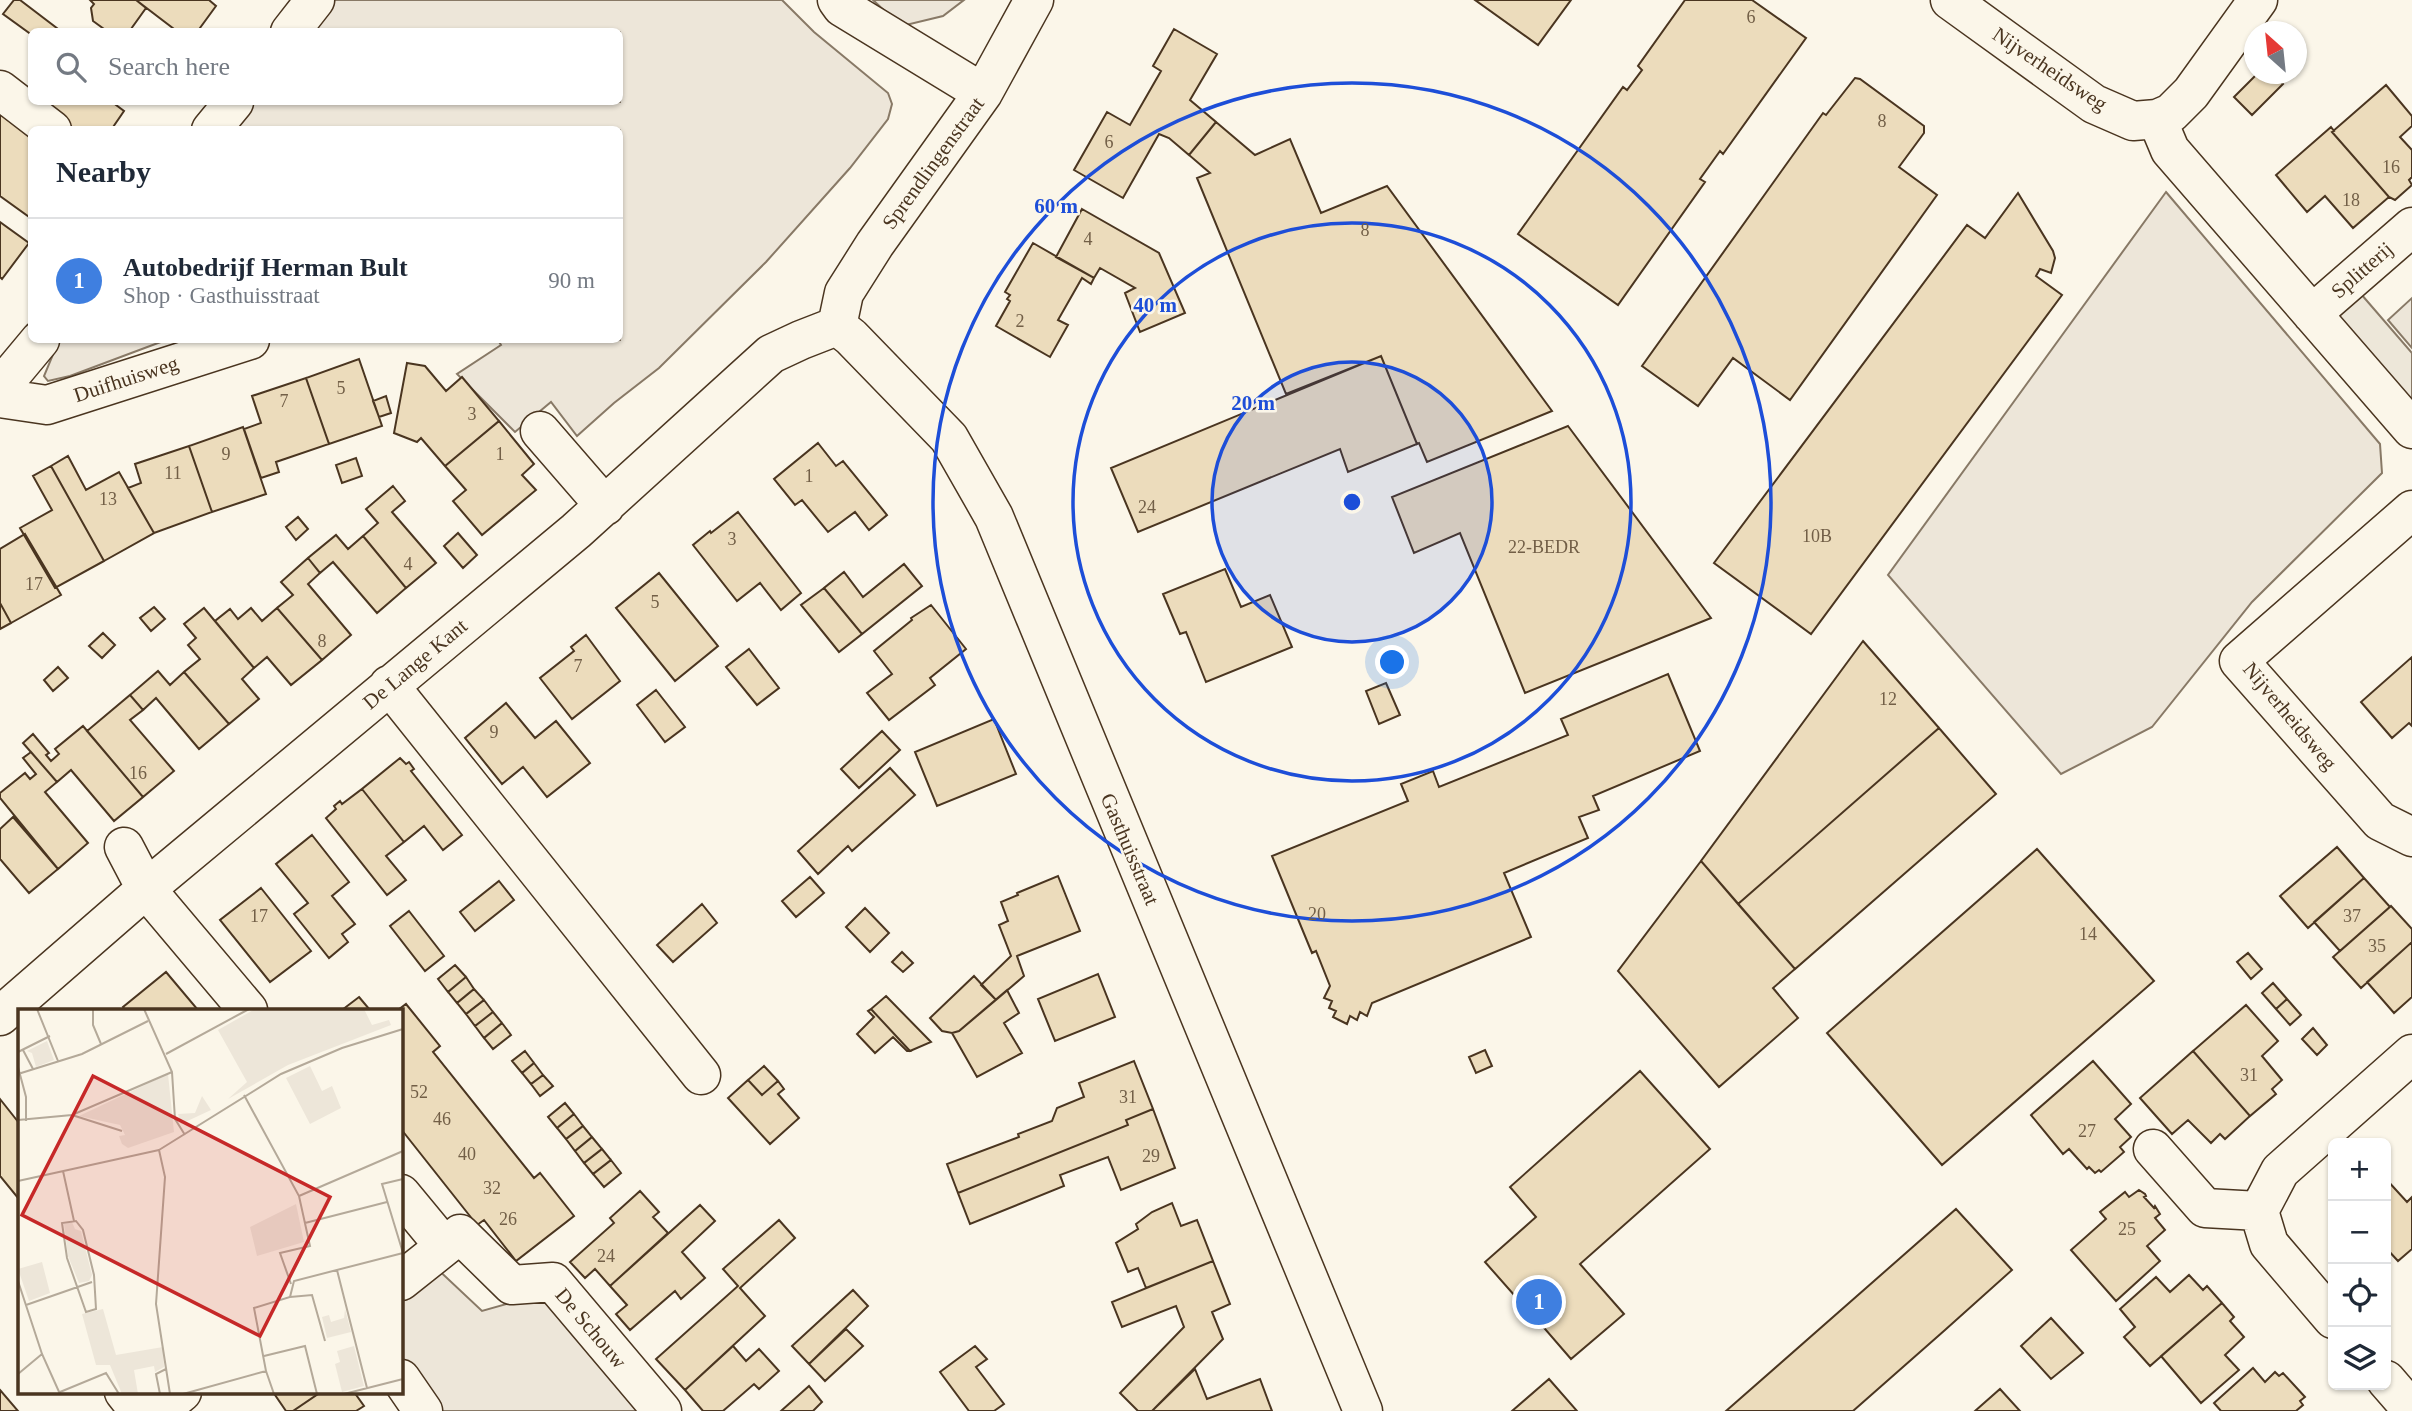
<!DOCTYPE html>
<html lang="en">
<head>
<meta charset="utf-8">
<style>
	:root { --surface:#fff; --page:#f2f2f3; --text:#1f2937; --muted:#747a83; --line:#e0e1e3; --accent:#ea580c }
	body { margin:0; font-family:Georgia,serif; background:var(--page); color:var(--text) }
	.controls { position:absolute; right:21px; bottom:21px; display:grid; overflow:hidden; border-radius:10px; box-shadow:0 2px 5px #0004 }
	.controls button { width:63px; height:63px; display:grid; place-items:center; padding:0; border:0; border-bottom:2px solid var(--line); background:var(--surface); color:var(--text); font:35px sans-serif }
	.compass { position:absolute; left:2244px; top:21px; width:63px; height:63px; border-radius:50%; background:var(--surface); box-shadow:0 2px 5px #0004; rotate:333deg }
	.you { position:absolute; left:1393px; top:663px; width:24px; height:24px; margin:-18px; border:5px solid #fff; border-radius:50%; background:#1a73e8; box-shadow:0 0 0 10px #1a73e833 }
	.badge { display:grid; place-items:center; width:46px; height:46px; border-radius:50%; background:var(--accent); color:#fff; font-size:23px; font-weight:700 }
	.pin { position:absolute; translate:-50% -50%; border:4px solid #fff; box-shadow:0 2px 7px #0006 }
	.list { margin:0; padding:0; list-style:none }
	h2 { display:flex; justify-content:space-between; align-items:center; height:91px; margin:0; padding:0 28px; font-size:30px }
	h2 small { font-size:23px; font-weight:400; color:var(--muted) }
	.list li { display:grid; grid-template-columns:46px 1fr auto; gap:21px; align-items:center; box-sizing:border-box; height:126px; padding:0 28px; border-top:2px solid var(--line) }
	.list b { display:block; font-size:26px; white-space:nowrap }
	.list p { margin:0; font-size:23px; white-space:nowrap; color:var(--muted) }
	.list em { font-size:23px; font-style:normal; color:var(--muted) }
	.icon { flex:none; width:38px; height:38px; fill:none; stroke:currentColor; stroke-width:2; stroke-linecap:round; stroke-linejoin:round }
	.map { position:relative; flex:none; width:2412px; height:1411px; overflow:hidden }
	.search { position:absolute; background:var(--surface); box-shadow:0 2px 5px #0004; left:28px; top:28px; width:595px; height:77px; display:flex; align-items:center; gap:18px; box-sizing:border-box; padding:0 24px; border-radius:10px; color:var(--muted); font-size:26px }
	.panel { position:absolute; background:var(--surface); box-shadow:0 2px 5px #0004; left:28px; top:126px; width:595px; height:217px; border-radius:10px }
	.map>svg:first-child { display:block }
</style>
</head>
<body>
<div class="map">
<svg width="2412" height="1411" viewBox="0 0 2412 1411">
	<rect width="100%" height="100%" fill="#fbf6e9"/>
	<path fill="#ede6d9" stroke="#887966" stroke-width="2" d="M335 0H782L814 32 888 93 892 104 888 119 850 168 766 262 659 368 614 403 577 436 551 402 515 432 457 374 501 345 498 340H620V130H231L254 102H620V32L309 31Z
		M873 0H964L943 16 906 25 888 14Z
		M2166 192 2380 444 2382 473 2252 602 2152 727 2061 774 1888 575Z
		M2412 298V348L2388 320Z
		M59 340H166L70 376 48 381 44 376Z
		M431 1263 482 1311 541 1294 641 1411H438L401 1358V1286Z"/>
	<path fill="#ede7d9" stroke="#887966" stroke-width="2" d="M2361 294 2412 353V402L2336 315Z"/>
	<path fill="#ecdcbc" stroke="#4a3520" stroke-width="2" d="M14 0H20L62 32H32V35L3 14Z
		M90 0H136L146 8 131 29 135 32H102L104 29 93 21 91 8 94 4Z
		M136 0H209L216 6 197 32H178Z
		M1475 0H1571L1538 45Z
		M1685 0H1752L1806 38 1723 154 1720 151 1700 179 1705 182 1618 305 1518 234 1623 87 1627 90 1642 70 1638 66Z
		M1174 29 1217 54 1190 100 1216 122 1189 155 1169 138 1159 134 1123 198 1074 170 1107 112 1130 125 1161 71 1153 66Z
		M2257 74H2273L2283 84 2252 115 2234 97Z
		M1855 78 1860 79 1924 126V133L1899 167 1937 195 1790 400 1733 358 1698 406 1642 366 1823 113 1826 115Z
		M2386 85 2412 116V126L2400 137 2412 150V177L2409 180 2412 185 2395 200 2389 197 2332 132Z
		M39 102H112L124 111 111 130H76Z
		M0 114 32 138V219L0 196Z
		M1216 122 1255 155 1290 139 1321 213 1387 186 1552 411 1427 462 1419 443 1417 444 1381 356 1286 394 1197 178 1210 173 1189 155Z
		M2331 127 2334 131 2332 132 2389 197 2353 228 2325 196 2307 212 2276 175Z
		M2018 193 2053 251 2055 258 2051 273 2040 269 2036 276 2062 295 1811 634 1714 563 1967 225 1985 238Z
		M1082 209 1159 253 1185 313 1140 332 1125 293 1135 288 1100 268 1094 278 1056 257Z
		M0 222 29 243 2 279 0 277Z
		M1033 243 1094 278 1091 284 1082 278 1058 320 1068 325 1050 357 996 326 1010 301 1007 299 1010 295 1005 292Z
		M1381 356 1417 444 1348 472 1340 449 1138 532 1111 468Z
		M359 359 382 426 329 444 306 378Z
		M407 363 425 366 446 391 462 377 499 421 445 466 421 438 417 442 394 433Z
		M306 378 329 444 276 462 279 472 261 478 244 429 261 423 252 396Z
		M386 396 391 413 379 417 373 401Z
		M499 421 534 464 522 475 536 490 482 535 453 501 466 490 445 466Z
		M1568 426 1711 618 1525 693 1460 533 1414 553 1392 497Z
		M243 427 266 494 212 512 189 446Z
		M818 443 836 466 843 461 887 515 869 530 855 512 828 532 802 500 795 505 774 479Z
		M189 446 212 512 154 533 128 488 141 483 135 464Z
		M68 456 86 490 119 472 154 533 104 561 51 466Z
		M356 458 362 476 342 483 336 465Z
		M51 466 104 561 55 588 20 528 52 510 33 476Z
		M393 486 405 501 392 512 436 563 406 588 363 536 378 523 366 509Z
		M738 512 801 593 781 610 760 583 737 601 693 545 710 531 711 533Z
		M298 517 308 529 296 540 286 527Z
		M458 533 477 555 463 568 444 546Z
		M25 534 61 595 11 623 0 603V549Z
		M336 535 348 549 363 536 406 588 377 613 333 562 320 573 308 558Z
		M308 558 320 573 308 584 351 635 322 660 277 608 293 595 281 582Z
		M904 564 922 586 862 634 824 588 844 572 863 597Z
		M1225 569 1241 607 1270 595 1292 647 1206 682 1186 632 1180 634 1163 594Z
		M659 573 718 646 675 681 616 608Z
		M824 588 862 634 839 652 801 605Z
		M0 603 11 623 0 629Z
		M931 605 966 649 930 678 935 685 889 720 867 693 892 674 874 651 912 620 911 618Z
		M154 607 165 619 151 631 140 618Z
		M204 608 254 668 242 679 259 699 229 724 184 672 200 659 188 645 196 638 184 624Z
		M251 608 262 621 277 608 322 660 291 685 267 657 254 668 215 621 230 609 238 619Z
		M103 633 115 645 102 658 89 646Z
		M586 635 620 681 572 719 540 678 574 651 571 647Z
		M1863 641 1939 728 1738 904 1701 861Z
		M749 649 779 688 757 705 726 667Z
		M2412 657V726L2409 723 2392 738 2361 702Z
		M58 667 68 678 53 691 44 680Z
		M158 671 170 685 184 672 229 724 199 749 156 698 143 710 130 695Z
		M1668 674 1700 751 1593 796 1599 810 1579 817 1588 838 1504 873 1531 937 1372 1003 1367 1016 1360 1012 1357 1020 1350 1016 1347 1024 1333 1017 1336 1011 1329 1008 1332 1001 1324 998 1330 986 1316 951 1312 953 1272 856 1408 801 1401 784 1433 771 1439 787 1568 735 1561 719Z
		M1386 683 1400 715 1379 724 1366 691Z
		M656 690 685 727 665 742 637 705Z
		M130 695 143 710 130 720 174 771 143 797 87 731Z
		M506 703 535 738 556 721 590 763 547 797 523 767 502 784 465 738Z
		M994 719 1016 774 937 806 915 752Z
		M83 726 143 797 114 821 71 770 57 782 23 743 33 734 49 753 46 755 51 761 59 754 55 749Z
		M1939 728 1996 794 1795 969 1738 904Z
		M882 731 900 750 859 788 841 769Z
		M31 752 57 782 45 792 88 843 58 869 0 798V793L25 773 30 779 36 774 23 758Z
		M400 758 406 764 409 762 414 769 411 771 462 835 443 850 424 826 404 842 362 789Z
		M890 768 915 795 852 851 848 846 818 874 798 851Z
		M362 789 404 842 386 856 406 880 387 895 326 818 336 809 334 806 340 801 342 804Z
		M13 817 58 869 29 893 0 859V829Z
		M312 835 349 882 332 896 355 924 342 934 348 942 329 958 294 914 308 903 276 864Z
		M2337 847 2364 878 2308 928 2280 896Z
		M2037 849 2154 981 1942 1165 1827 1033Z
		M1701 861 1795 969 1773 988 1798 1018 1719 1087 1618 971Z
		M1058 876 1080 931 1017 956 1024 976 996 1000 981 985 1011 956 999 925 1008 921 1001 902 1018 895 1017 893Z
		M810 877 824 893 796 917 782 901Z
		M2364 878 2390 907 2340 951 2314 922Z
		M499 881 514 900 475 931 460 912Z
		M261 888 311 951 270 982 220 920Z
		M702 904 717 923 673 962 657 945Z
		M2391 906 2412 929V942L2361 988 2333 957Z
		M865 908 889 933 870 952 846 927Z
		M409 911 444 956 425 971 390 926Z
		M2412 942V997L2394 1013 2367 982Z
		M902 952 913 963 903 972 892 962Z
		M2248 953 2262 969 2251 979 2237 962Z
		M455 965 466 977 448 992 438 979Z
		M166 972 198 1010H125L123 1007Z
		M1098 974 1115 1017 1055 1041 1038 999Z
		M974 976 996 1000 959 1031 952 1033 942 1031 930 1018Z
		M466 977 474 989 457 1003 448 992Z
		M2273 983 2287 999 2276 1009 2262 993Z
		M474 989 484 1000 466 1014 457 1003Z
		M1007 990 1019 1013 1004 1023 1022 1053 977 1077 952 1033 959 1031Z
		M886 996 931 1042 910 1051 871 1009Z
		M359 997 370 1010H342Z
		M2287 999 2301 1015 2290 1025 2276 1009Z
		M484 1000 493 1012 475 1026 466 1014Z
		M406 1004 440 1046 433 1052 534 1178 540 1173 574 1216 516 1261 484 1220 477 1225 401 1129V1010H398Z
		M2246 1005 2278 1041 2262 1056 2282 1080 2272 1089 2276 1094 2250 1116 2193 1051Z
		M871 1009 910 1051H907L893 1037 875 1053 857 1034 874 1017 868 1011Z
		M493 1012 502 1023 484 1038 475 1026Z
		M502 1023 511 1035 493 1049 484 1038Z
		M2313 1028 2327 1045 2317 1055 2302 1039Z
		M1485 1050 1492 1066 1476 1073 1469 1057Z
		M525 1051 534 1063 522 1073 512 1061Z
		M2193 1051 2250 1116 2225 1139 2220 1134 2211 1143 2188 1120 2172 1134 2140 1098Z
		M1134 1061 1153 1109 1126 1120 1128 1125 958 1193 947 1164 1019 1137 1018 1134 1052 1121 1057 1108 1084 1097 1079 1083Z
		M2093 1061 2131 1104 2115 1119 2131 1137 2120 1147 2124 1152 2101 1172 2099 1170 2095 1173 2089 1167 2087 1169 2069 1149 2063 1154 2031 1115Z
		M534 1063 543 1075 531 1084 522 1073Z
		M764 1066 778 1081 762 1095 748 1080Z
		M1640 1071 1710 1149 1580 1264 1624 1314 1571 1359 1532 1314 1537 1310 1520 1291 1515 1296 1485 1262 1536 1217 1510 1187Z
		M543 1075 553 1086 540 1096 531 1084Z
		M748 1080 762 1095 778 1081 784 1089 778 1094 799 1118 770 1144 728 1098Z
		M0 1099 19 1123 18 1198 0 1176Z
		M565 1103 574 1114 557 1128 548 1117Z
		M1153 1109 1175 1168 1121 1190 1108 1157 1060 1175 1064 1186 970 1224 958 1193 1128 1125 1126 1120Z
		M574 1114 583 1126 566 1139 557 1128Z
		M583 1126 592 1137 575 1151 566 1139Z
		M592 1137 602 1149 584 1163 575 1151Z
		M602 1149 611 1160 593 1174 584 1163Z
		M611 1160 621 1173 604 1187 593 1174Z
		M2386 1179 2407 1202 2412 1197V1249L2398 1261 2386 1248Z
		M2139 1190 2145 1194 2146 1196 2144 1197 2154 1208 2155 1206 2160 1214 2155 1218 2165 1230 2147 1246 2160 1261 2116 1301 2071 1250 2106 1219 2100 1212 2125 1192 2129 1197Z
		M640 1191 659 1212 653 1217 668 1233 610 1286 595 1269 585 1278 570 1262 614 1223 610 1218Z
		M1172 1203 1181 1226 1197 1220 1213 1261 1146 1288 1138 1268 1128 1272 1116 1243 1138 1229 1136 1224 1152 1212Z
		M700 1205 715 1221 682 1252 705 1278 681 1299 675 1291 630 1330 616 1314 627 1305 610 1286Z
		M1956 1209 2012 1270 1945 1330 1853 1411H1726Z
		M779 1220 795 1238 740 1288 765 1316 685 1390 656 1359 738 1286 723 1269Z
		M1213 1261 1230 1304 1212 1312 1223 1339 1152 1411H1138L1120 1393 1184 1327 1176 1306 1122 1327 1112 1302Z
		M2189 1275 2203 1290 2207 1286 2222 1303 2150 1366 2124 1337 2135 1327 2120 1309 2156 1277 2170 1292Z
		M853 1290 868 1306 809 1364 792 1346Z
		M2222 1303 2234 1317 2230 1321 2244 1337 2225 1355 2239 1370 2201 1403 2161 1356Z
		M2051 1318 2083 1353 2051 1379 2021 1346Z
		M846 1329 863 1346 825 1381 809 1364Z
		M733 1346 746 1361 759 1349 779 1371 759 1389 754 1384 723 1411H703L685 1390Z
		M975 1346 987 1359 976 1367 1004 1404 994 1411H969L940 1372Z
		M2253 1368 2265 1382 2275 1372 2279 1376 2283 1373 2305 1397 2300 1401 2303 1405 2296 1411H2221L2214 1403Z
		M1195 1369 1207 1399 1260 1379 1272 1411H1152Z
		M1549 1379 1577 1411H1512Z
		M809 1386 822 1402 813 1411H781Z
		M2000 1389 2020 1411H1975Z
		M0 1390 18 1411H0Z
		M273 1392H321L293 1411H286Z
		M321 1392H354L364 1406 356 1411H293Z"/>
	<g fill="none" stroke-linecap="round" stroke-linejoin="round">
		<defs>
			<path id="minor" d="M837 0 842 7 983 93
				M1950 0 2094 104 2133 121 2157 119 2171 113 2191 93 2258 0
				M290 32 315 0
				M0 90 52 130
				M2157 119 2170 150 2412 429
				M211 130 234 102
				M2312 314 2412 227
				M837 326 851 337 949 438 994 517 1363 1411
				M837 326 844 293 875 244 983 93 1034 0
				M0 388 40 340
				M0 398 47 405 250 340
				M540 431 605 506
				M2412 510 2239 661 2380 821 2412 837
				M389 685 701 1075
				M124 847 146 889 248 1010
				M0 1016 146 889 576 531 771 354 801 340 837 326
				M2153 1149 2205 1208 2259 1211
				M401 1194 444 1246
				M401 1281 460 1234 512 1285 553 1282 662 1411
				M2333 1319 2269 1244 2259 1211 2280 1171 2412 1054
				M401 1379 423 1411
				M2386 1380 2412 1410
				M124 1392 139 1411
				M159 1411 182 1392"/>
		</defs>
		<use href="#minor" stroke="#4a3520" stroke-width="41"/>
		<use href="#minor" stroke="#fbf6e9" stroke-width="38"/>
	</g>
	<circle cx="1352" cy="502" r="140" fill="#1d4ed8" fill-opacity=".12"/>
	<g fill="none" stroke="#1d4ed8" stroke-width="3.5">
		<circle cx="1352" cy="502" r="140"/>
		<circle cx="1352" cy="502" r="279"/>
		<circle cx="1352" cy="502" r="419"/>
	</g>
	<g text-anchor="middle" stroke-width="5" stroke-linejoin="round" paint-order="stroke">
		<g font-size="18" fill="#725f47">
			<text x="1751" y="23">6</text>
			<text x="1882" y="127">8</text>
			<text x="1109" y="148">6</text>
			<text x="2391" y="173">16</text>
			<text x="2351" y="206">18</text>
			<text x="1365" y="236">8</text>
			<text x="1088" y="245">4</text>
			<text x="1020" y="327">2</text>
			<text x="341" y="394">5</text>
			<text x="284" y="407">7</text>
			<text x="472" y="420">3</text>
			<text x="226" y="460">9</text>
			<text x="500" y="460">1</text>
			<text x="173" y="479">11</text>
			<text x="809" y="482">1</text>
			<text x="108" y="505">13</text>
			<text x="1147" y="513">24</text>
			<text x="1817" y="542">10B</text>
			<text x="732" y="545">3</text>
			<text x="1544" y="553">22-BEDR</text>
			<text x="408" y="570">4</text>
			<text x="34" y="590">17</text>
			<text x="655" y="608">5</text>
			<text x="322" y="647">8</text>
			<text x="578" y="672">7</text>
			<text x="1888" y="705">12</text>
			<text x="494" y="738">9</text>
			<text x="138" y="779">16</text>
			<text x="1317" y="920">20</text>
			<text x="259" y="922">17</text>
			<text x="2352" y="922">37</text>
			<text x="2088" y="940">14</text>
			<text x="2377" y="952">35</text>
			<text x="2249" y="1081">31</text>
			<text x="419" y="1098">52</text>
			<text x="1128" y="1103">31</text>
			<text x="442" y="1125">46</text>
			<text x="2087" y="1137">27</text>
			<text x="467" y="1160">40</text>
			<text x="1151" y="1162">29</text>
			<text x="492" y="1194">32</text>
			<text x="508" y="1225">26</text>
			<text x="2127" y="1235">25</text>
			<text x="606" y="1262">24</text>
		</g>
		<g font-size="21" fill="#4a3520" stroke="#fbf6e9">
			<text transform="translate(2050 69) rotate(34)" y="7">Nijverheidsweg</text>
			<text transform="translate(933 163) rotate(-54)" y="7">Sprendlingenstraat</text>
			<text transform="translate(2362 270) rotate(-41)" y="7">Splitterij</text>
			<text transform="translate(126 379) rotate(-18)" y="7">Duifhuisweg</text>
			<text transform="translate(415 664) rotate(-40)" y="7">De Lange Kant</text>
			<text transform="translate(2290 716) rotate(50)" y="7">Nijverheidsweg</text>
			<text transform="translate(1130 849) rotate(67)" y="7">Gasthuisstraat</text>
			<text transform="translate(591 1328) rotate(50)" y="7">De Schouw</text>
		</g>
	</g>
	<g transform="translate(18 1009)">
		<rect width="385" height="385" fill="#fbf6e9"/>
		<path d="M237 0H346L354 16 371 11 373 16 270 56 210 90 229 73 200 21ZM29 32 36 51 18 58 14 44 9 42ZM292 57 304 82 314 77 323 99 292 115 268 69ZM150 65 156 123 110 139 104 135 101 127 107 126 102 116 61 107ZM184 87 193 101 163 115 160 105 177 104ZM278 195 286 233 239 247 232 218ZM54 213 57 220 63 222 74 266 71 272 61 274 50 247 46 215ZM24 253 32 284 11 292 0 260ZM85 300 98 346 145 338 146 358 137 363 136 357 116 361 120 385H104L92 356H78L64 305ZM327 300 333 323 309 329 304 308 311 306 313 313 326 309ZM336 337 346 377 324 383 317 355 322 353 319 342Z" fill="#ede6d9"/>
		<path fill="none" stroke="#b4a999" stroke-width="2" d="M19 0 40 52M75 0V16L83 35M126 0 154 63 157 110 167 126M5 41 15 60M0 43 32 27M148 45 231 0M0 58 8 88V112M0 65 64 45 130 12M226 86 281 187 292 237 262 244 273 275M54 106 104 122M0 111 54 106 154 63M141 141 263 65 324 39 385 20M141 141 147 168 138 295 152 385M45 162 56 212M0 172 141 141M281 187 385 142M58 212 65 221 76 266 78 300 68 303 49 249 44 214ZM287 214 369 193M385 244 364 175 385 170M319 261 349 379M0 272 24 345 42 385M272 288 294 286 307 332M8 296 74 273M246 347 287 337 299 385M248 362 256 385M0 365 24 345M42 383 88 364 101 385M142 385 138 365 148 360M165 385 248 362 236 299 272 288 276 272 385 244M326 385 385 370"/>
		<path fill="#c62828" fill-opacity="0.15" stroke="#c62828" stroke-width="3.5" d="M75 67 312 188 242 327 4 206Z"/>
		<rect width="385" height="385" fill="none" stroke="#4a3520" stroke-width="3.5"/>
	</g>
	<circle cx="1352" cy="502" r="10" fill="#1d4ed8" stroke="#fbf6e9" stroke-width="3.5"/>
	<g font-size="21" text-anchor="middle" font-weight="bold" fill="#1d4ed8" stroke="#fbf6e9" stroke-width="5" stroke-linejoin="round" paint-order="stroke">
		<text x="1056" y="213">60 m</text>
		<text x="1155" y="312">40 m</text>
		<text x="1253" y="410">20 m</text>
	</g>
</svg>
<div class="controls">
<button>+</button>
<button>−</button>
<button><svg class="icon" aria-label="locate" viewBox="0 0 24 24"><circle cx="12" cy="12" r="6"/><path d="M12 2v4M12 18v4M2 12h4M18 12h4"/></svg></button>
<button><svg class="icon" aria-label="layers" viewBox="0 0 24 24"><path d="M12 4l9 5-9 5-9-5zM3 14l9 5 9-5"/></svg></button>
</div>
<svg class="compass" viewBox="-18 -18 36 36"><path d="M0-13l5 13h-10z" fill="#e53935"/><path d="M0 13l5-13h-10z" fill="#747a83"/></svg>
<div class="you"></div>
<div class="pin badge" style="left:1539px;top:1302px;background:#3f7fe0">1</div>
<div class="search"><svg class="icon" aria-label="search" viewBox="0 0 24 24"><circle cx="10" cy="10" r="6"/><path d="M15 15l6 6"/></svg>Search here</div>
<section class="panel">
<h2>Nearby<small></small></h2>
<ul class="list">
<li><span class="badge" style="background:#3f7fe0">1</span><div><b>Autobedrijf Herman Bult</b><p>Shop · Gasthuisstraat</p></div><em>90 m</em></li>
</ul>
</section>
</div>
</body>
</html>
